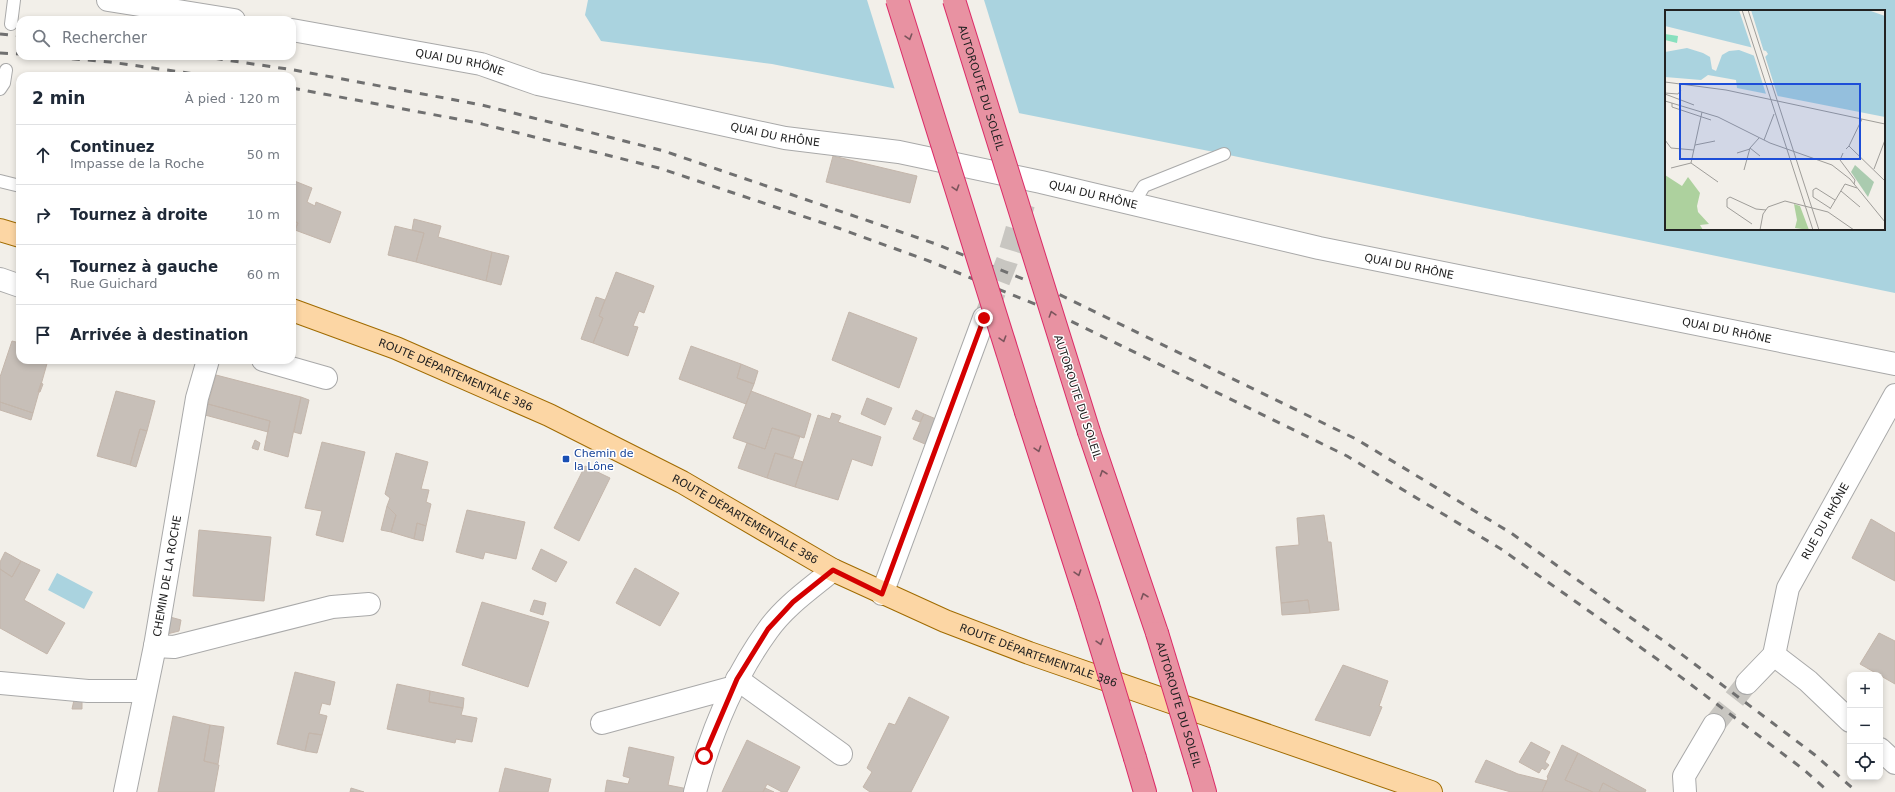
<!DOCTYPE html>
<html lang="fr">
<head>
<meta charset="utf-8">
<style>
	:root { --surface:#fff; --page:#f6f6f7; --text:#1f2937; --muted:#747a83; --line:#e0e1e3 }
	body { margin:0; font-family:"DejaVu Sans",sans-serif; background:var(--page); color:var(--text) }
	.controls { position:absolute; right:12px; bottom:12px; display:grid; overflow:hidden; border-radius:8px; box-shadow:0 2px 6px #0003 }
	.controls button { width:36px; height:36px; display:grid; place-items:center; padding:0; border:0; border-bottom:1px solid var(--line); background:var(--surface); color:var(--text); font:20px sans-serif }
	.stop { position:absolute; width:12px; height:12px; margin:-9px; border:3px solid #d40000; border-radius:50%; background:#fff }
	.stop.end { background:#d40000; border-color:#fff; box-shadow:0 1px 4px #0008 }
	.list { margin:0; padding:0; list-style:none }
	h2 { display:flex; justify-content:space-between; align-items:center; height:52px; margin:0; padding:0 16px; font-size:17px }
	h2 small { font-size:13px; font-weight:400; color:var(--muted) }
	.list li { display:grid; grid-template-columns:26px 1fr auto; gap:12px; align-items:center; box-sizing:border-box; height:60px; padding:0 16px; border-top:1px solid var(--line) }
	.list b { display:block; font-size:15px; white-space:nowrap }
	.list p { margin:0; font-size:13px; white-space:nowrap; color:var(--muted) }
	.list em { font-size:13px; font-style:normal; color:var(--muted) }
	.icon { flex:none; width:22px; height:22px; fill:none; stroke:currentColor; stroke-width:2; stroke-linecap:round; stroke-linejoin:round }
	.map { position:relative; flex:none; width:1895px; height:792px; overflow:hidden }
	.search { position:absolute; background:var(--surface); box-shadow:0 2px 6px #0003; left:16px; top:16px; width:280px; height:44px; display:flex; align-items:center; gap:10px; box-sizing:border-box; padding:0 14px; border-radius:12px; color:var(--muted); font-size:15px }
	.panel { position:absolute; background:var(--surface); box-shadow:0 2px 6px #0003; left:16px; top:72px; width:280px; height:292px; border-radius:12px }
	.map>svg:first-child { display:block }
</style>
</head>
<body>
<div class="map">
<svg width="1895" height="792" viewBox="0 0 1895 792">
	<rect width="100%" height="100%" fill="#f2efe9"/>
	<path fill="#aad3df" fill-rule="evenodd" d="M588 0H1895V293L1224 154 772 64 601 41 585 15ZM1666 11H1884V229H1666Z
		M57 573 93 592 84 609 48 590Z"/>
	<path fill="#f2efe9" d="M867 0H984L1020 116 895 90Z"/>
	<path fill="#c7bfb8" stroke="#c4b6ab" d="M833 156 917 176 910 203 826 182Z
		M292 180 312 188 307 202 315 206 316 202 341 212 330 243 295 230 298 223 292 220Z
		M414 219 441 226 438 237 492 252 486 281 416 262 424 233 412 230Z
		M292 220 298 223 295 230 292 229Z
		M395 226 424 233 416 262 388 255Z
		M492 252 509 256 501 285 486 281Z
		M616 272 654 286 644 313 639 311 633 326 638 327 628 356 593 343 603 318 599 316Z
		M596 297 605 300 599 316 603 318 593 343 581 339Z
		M849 312 917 338 899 388 832 360Z
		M12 341 20 343V360H48L33 413 0 402V377Z
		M691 346 741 364 737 378 754 384 746 404 679 379Z
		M741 364 758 371 754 384 737 378Z
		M216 375 301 397 288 457 264 450 270 421 208 404Z
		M41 383 43 384 40 392H38Z
		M116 391 155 401 147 431 140 429 130 465 97 456Z
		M751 391 811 414 804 438 772 428 765 449 733 438Z
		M301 397 309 400 301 434 294 432Z
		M867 398 892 408 885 425 861 414Z
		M0 402 33 413 31 420 0 410Z
		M208 404 270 421 268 432 205 415Z
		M916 410 924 414 920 422 912 419Z
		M832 413 841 416 838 422 881 437 872 466 852 459 838 500 795 487 818 415 830 419Z
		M924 414 936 419 925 444 913 439Z
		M772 428 800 436 793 458 775 453 767 478 738 468 747 443 765 449Z
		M140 429 147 431 136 467 130 465Z
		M255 440 260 443 258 450 252 448Z
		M322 442 365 452 343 542 316 535 322 511 305 508Z
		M396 453 428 462 421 489 429 490 426 502 431 504 426 526 417 523 414 539 391 532 396 515 387 506 390 498 385 494Z
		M775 453 803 462 795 487 767 478Z
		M585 466 610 478 579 541 554 528Z
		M387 506 396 515 391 532 381 530Z
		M467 510 525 522 516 559 485 552 483 559 456 552Z
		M1324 515 1328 542H1331L1339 610 1310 613 1308 600 1281 603 1276 547 1299 545 1297 518Z
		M1871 519 1895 533V581L1852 558Z
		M417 523 426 526 423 541 414 539Z
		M199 530 271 537 264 601 193 596Z
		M541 549 567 562 556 582 532 569Z
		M5 552 21 561 12 577 0 569V562Z
		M21 561 40 570 24 600 65 623 47 654 0 628V569L12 577Z
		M635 568 679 593 660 626 616 603Z
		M534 600 546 603 543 615 530 611Z
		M1308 600 1310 613 1282 615 1281 603Z
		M482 602 549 622 528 687 462 665Z
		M170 617 181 620 179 631 167 634Z
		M1879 633 1895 641V684L1860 664Z
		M1343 665 1388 681 1379 706 1382 707 1370 736 1315 720Z
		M295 672 335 682 330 705 322 703 319 714 327 716 322 735 309 733 305 751 277 744Z
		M397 684 430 691 429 702 463 708 461 715 477 718 472 742 456 739 455 743 387 729Z
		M430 691 464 698 463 708 429 702Z
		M909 697 949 717 911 792H870L863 787 872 772 867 768 889 723 895 725Z
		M74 700 82 701V709H72Z
		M173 716 210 725 204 761 219 765 214 792H158Z
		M210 725 224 727 218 764 204 761Z
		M309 733 322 735 317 753 305 751Z
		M747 740 800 767 787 792H782L767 784 763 792H722Z
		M1531 742 1550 752 1545 762 1549 765 1545 770 1542 768 1539 773 1519 762Z
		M1562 745 1578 753 1565 780 1593 792H1542L1548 778 1547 777Z
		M629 747 674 757 668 785 688 789 687 792H605L607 780 628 784 630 778 623 776Z
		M1578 753 1646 790 1645 792H1620L1603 783 1599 792H1593L1565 780Z
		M1486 760 1518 774 1547 781 1542 792H1511L1475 782Z
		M505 768 551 779 548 792H499Z
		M1603 783 1620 792H1599Z
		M351 788 364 792H350Z
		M765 788 774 792H763Z"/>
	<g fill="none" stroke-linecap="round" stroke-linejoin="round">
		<path stroke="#c8c6c1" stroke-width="22" stroke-dasharray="22 11" stroke-linecap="butt" d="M987 312 1007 261 1024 204
			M1714 725 1747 683"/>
		<defs>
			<path id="service" d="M11 24 14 0
				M0 89 4 83 6 70
				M0 181 20 186
				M1133 204 1144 186 1224 154"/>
			<g id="minor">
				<path d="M108 0 234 20"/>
				<path id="s1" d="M292 30 481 64 538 84 785 138 899 152 1041 182 1319 248 1895 364"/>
				<path d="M0 279 20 286"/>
				<path d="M263 360 326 378"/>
				<path d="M882 594 984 318"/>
				<path d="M155 646 174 647 332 607 369 604"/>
				<path id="s2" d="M1774 655 1788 588 1895 395"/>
				<path d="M737 679 841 754"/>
				<path d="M0 683 88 691H145"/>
				<path d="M1747 683 1774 655 1808 681 1850 721"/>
				<path d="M602 723 734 687"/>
				<path d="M1880 749 1895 763"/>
				<path id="s3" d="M125 792 155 646 197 398 208 360"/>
				<path d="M695 792C710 735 733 678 768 630 785 606 810 589 833 570"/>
				<path d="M1685 792 1684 776 1714 725"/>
			</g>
			<g id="primary">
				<path d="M0 230 20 236"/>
				<path id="s4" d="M292 310 396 348 549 415 682 482 833 570 945 621 1029 653 1431 792"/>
			</g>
			<path id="motorway" d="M1026 412 1088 605
				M1089 432 1157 633
				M1135 758 1145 792
				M1199 771 1205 792"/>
		</defs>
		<use href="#service" stroke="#a9a9a9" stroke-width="14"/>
		<use href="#minor" stroke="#a9a9a9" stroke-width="24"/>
		<use href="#primary" stroke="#a06b00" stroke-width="24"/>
		<use href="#motorway" stroke="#dc2a67" stroke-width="24"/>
		<use href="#service" stroke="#fff" stroke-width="12"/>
		<use href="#minor" stroke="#fff" stroke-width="22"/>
		<use href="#primary" stroke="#fcd6a4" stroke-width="22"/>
		<use href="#motorway" stroke="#e892a2" stroke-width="22"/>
		<path stroke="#707070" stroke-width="3" stroke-dasharray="8 8" stroke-linecap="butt" d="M0 34 20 36
			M0 53 20 54
			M40 56 110 62 209 76
			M199 56 294 70 482 105 664 151 936 244 1048 289 1356 439 1511 533 1668 644 1815 755 1857 792
			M292 88 478 123 659 168 838 228 929 261 1040 306 1347 456 1501 549 1657 659 1803 769 1829 792"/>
		<defs>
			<g id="motorway-bridge">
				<path d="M897 0 1026 412"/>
				<path id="s5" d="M954 0 1089 432"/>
				<path d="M1088 605 1135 758"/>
				<path id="s6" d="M1157 633 1199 771"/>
			</g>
		</defs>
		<use href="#motorway-bridge" stroke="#dc2a67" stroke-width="24" stroke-linecap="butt"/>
		<use href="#motorway-bridge" stroke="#e892a2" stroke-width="22"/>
	</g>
	<defs><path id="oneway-chevron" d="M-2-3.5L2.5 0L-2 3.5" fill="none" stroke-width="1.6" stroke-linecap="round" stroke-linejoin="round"/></defs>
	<g stroke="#7b545c">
		<use href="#oneway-chevron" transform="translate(909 37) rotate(73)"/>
		<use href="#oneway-chevron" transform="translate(956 188) rotate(73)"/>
		<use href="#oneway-chevron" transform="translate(1052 314) rotate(-107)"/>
		<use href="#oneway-chevron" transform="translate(1003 339) rotate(73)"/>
		<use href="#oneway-chevron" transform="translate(1038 449) rotate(72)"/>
		<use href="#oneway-chevron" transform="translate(1103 473) rotate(-109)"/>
		<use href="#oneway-chevron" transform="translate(1078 573) rotate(72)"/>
		<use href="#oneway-chevron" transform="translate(1144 596) rotate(-109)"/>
		<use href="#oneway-chevron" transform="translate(1100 642) rotate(73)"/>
	</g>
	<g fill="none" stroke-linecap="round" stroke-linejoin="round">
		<path stroke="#d40000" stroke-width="5" d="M704 756 737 679 768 629 793 602 833 570 882 594 984 318"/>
	</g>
	<rect fill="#1a4fb4" stroke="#fff" stroke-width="1.5" x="562" y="455" width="8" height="8" rx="2"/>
	<g text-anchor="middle" stroke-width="3" stroke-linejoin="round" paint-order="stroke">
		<g font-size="11" fill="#222" stroke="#fff">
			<text dy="4" stroke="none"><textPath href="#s1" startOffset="171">QUAI DU RHÔNE</textPath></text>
			<text dy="4" stroke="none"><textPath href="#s5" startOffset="92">AUTOROUTE DU SOLEIL</textPath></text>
			<text dy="4" stroke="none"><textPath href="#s1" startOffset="495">QUAI DU RHÔNE</textPath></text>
			<text dy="4" stroke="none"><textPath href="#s1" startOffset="819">QUAI DU RHÔNE</textPath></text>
			<text dy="4" stroke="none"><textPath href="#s1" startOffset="1143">QUAI DU RHÔNE</textPath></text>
			<text dy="4" stroke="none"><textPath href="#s1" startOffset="1467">QUAI DU RHÔNE</textPath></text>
			<text dy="4" stroke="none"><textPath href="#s4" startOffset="176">ROUTE DÉPARTEMENTALE 386</textPath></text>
			<text transform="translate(1078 397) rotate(72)" y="4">AUTOROUTE DU SOLEIL</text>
			<text dy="4" stroke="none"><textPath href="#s4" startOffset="500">ROUTE DÉPARTEMENTALE 386</textPath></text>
			<text dy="4" stroke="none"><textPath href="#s2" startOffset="145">RUE DU RHÔNE</textPath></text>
			<text dy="4" stroke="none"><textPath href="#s3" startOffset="220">CHEMIN DE LA ROCHE</textPath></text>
			<text dy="4" stroke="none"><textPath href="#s4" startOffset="824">ROUTE DÉPARTEMENTALE 386</textPath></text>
			<text dy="4" stroke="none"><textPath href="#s6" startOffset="75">AUTOROUTE DU SOLEIL</textPath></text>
		</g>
		<g font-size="11" fill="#164399" stroke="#fff" text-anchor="start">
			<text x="574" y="457">Chemin de<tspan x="574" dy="13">la Lône</tspan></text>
		</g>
	</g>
	<g transform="translate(1665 10)">
		<rect width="220" height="220" fill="#f2efe9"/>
		<path d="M0 165 17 176 23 167 35 183 32 196 33 202 44 214 35 215 38 220H0ZM129 194 135 196 144 220 130 218 132 210Z" fill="#add19e"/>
		<path d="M190 155 209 172 203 187 186 162Z" fill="#aacbaf"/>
		<path d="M0 24 13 26 12 33 0 30Z" fill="#88e0be"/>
		<path d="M0 0H203L220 6V107L72 78 71 70 43 65 36 70 0 67V42L22 38 38 43 45 47 47 59 51 61 57 45 64 41 74 40 98 49 103 44 101 41 0 16Z" fill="#aad3df"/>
		<path d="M74 0H86L99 42 87 39ZM88 43 100 46 113 87 101 84Z" fill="#f2efe9"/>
		<path fill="none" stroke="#9f9d99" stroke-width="1" d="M77 0 148 220M83 0 154 220M0 72 61 80 220 114M0 83 13 84 16 80M0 84 29 95M0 91 53 107 105 133 167 155 185 169 220 212M7 93V97L46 110M37 102 26 153 53 172M0 130 6 138 29 140M99 130 109 104M30 135 50 131M184 136 197 109M85 138 95 146M181 139 184 136 187 139 220 171M72 143 85 139M178 143 175 150 190 170 189 174M6 158 26 153M209 159 220 130M79 160 85 138 94 128M176 181 195 197M165 198 148 187V180L151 178 170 190M165 199 180 174 192 178M87 214 62 197V189L65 187 91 199 101 200M95 220 98 204 103 197 120 191 163 202 189 220"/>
		<path fill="#1d4ed8" fill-opacity="0.15" stroke="#1d4ed8" stroke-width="2" d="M15 74H195V149H15Z"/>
		<rect width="220" height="220" fill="none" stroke="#222" stroke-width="2"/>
	</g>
</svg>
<div class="controls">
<button>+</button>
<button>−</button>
<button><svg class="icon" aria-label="locate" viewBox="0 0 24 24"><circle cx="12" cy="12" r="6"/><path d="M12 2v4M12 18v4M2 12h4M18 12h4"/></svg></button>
</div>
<div class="stop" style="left:704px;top:756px"></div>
<div class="stop end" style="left:984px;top:318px"></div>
<div class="search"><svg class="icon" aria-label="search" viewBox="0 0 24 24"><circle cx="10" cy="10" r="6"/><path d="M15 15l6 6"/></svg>Rechercher</div>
<section class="panel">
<h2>2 min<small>À pied · 120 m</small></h2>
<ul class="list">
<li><svg class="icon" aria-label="ahead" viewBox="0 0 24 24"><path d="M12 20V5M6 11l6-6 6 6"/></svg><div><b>Continuez</b><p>Impasse de la Roche</p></div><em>50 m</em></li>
<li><svg class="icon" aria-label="right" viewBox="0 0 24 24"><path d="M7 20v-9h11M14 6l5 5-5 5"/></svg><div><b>Tournez à droite</b></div><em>10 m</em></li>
<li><svg class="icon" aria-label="left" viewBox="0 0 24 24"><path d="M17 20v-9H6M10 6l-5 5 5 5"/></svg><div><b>Tournez à gauche</b><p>Rue Guichard</p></div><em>60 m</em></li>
<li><svg class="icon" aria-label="arrive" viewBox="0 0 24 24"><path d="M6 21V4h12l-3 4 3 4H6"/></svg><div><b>Arrivée à destination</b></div></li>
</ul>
</section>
</div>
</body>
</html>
